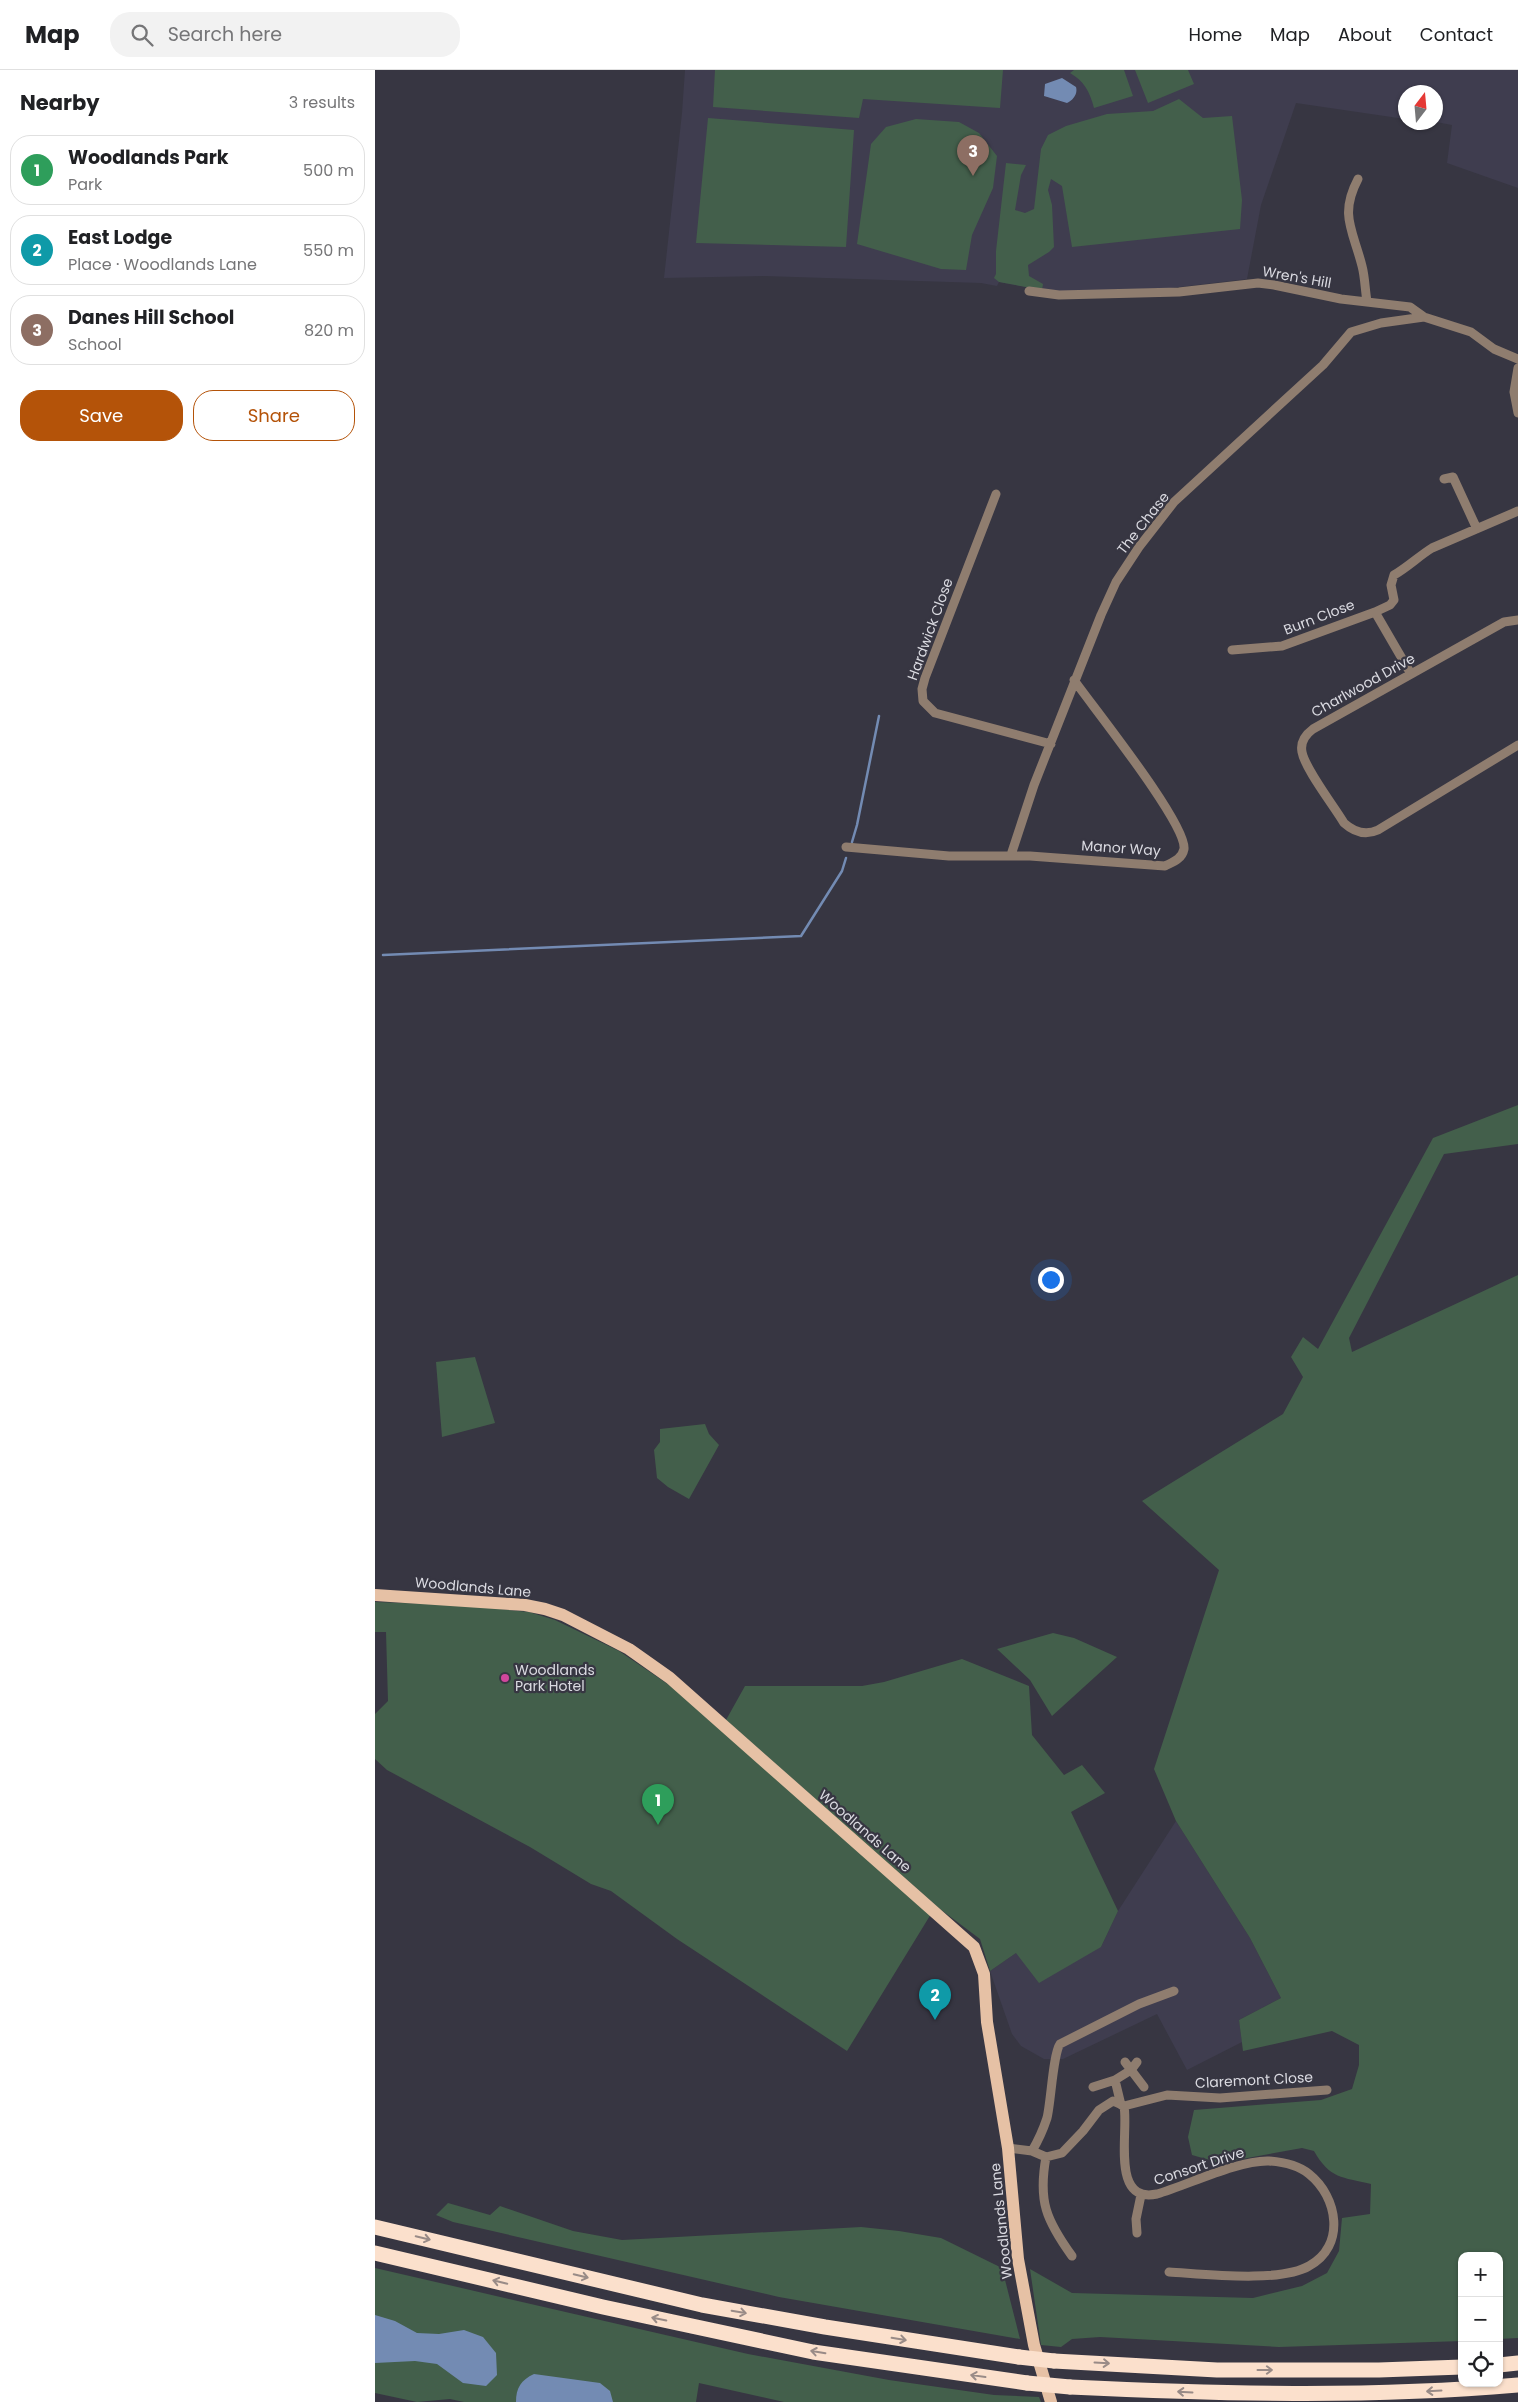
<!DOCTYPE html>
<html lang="en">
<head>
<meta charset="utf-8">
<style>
	:root { --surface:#fff; --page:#f2f2f2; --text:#202124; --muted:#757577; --line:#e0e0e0; --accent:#b45309 }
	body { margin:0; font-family:Poppins,sans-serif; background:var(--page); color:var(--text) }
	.controls { position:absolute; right:15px; bottom:15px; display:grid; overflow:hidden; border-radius:10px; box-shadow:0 1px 4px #0004 }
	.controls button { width:45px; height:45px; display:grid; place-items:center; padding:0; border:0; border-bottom:1px solid var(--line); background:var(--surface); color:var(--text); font:25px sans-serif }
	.compass { position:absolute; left:1023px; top:15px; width:45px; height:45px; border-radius:50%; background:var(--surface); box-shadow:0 1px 4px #0004; rotate:16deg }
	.you { position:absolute; left:675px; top:1209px; width:18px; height:18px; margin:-12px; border:4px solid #fff; border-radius:50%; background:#1a73e8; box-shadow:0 0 0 8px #1a73e833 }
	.badge { display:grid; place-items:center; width:32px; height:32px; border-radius:50%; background:var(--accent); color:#fff; font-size:16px; font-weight:700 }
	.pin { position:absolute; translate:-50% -41px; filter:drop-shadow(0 1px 2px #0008) }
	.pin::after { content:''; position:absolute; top:26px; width:18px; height:15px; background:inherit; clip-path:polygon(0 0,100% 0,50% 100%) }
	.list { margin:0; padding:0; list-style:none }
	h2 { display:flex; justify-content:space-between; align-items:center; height:65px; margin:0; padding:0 20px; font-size:21px }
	h2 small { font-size:16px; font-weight:400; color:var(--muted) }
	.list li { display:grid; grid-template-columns:32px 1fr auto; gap:15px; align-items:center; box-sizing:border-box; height:70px; margin:0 10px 10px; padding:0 10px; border:1px solid var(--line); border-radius:20px }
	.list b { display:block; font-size:19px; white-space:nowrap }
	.list p { margin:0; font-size:16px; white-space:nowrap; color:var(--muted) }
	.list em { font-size:16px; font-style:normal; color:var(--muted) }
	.actions { display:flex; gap:10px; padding:15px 20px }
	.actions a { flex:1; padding:11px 0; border:1px solid var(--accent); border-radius:20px; text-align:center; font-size:18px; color:var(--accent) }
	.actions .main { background:var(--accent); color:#fff }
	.icon { flex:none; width:28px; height:28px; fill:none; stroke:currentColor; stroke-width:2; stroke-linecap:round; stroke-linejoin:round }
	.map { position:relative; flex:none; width:1143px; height:2332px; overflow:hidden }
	header { display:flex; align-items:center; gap:30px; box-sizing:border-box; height:70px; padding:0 25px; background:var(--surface); border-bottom:1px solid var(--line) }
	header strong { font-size:24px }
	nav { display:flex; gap:28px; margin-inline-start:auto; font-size:18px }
	.search { width:350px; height:45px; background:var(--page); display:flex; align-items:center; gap:12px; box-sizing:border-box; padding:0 18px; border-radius:20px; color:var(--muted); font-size:19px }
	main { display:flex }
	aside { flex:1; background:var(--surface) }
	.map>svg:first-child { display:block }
</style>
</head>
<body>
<header>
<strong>Map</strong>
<div class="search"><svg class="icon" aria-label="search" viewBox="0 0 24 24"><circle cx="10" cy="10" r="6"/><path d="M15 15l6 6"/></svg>Search here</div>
<nav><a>Home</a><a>Map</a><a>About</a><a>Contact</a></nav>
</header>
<main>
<aside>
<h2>Nearby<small>3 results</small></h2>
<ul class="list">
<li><span class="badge" style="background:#2e9e5b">1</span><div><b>Woodlands Park</b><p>Park</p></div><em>500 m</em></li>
<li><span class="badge" style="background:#0f9aa8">2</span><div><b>East Lodge</b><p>Place · Woodlands Lane</p></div><em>550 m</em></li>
<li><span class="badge" style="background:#8d6e63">3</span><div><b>Danes Hill School</b><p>School</p></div><em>820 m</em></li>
</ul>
<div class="actions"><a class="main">Save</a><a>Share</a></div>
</aside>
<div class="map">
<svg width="1143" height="2332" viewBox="0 0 1143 2332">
	<rect width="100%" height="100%" fill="#373642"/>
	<path fill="#3f3d4f" d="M310 0H1143V118L1072 93 1077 55 1061 52 1060 22H1030V49L921 33 886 135 872 209 796 218 679 222 624 212 622 216 606 213 389 206 289 208 307 43Z
		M801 1751 875 1868 906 1928 864 1950 867 1972 812 2000 782 1944 688 1989H669L646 1976 637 1964 615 1901 641 1883 726 1877 743 1841Z"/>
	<path fill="#435f4b" d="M340 0H628L625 38 488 29 484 48 338 37Z
		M699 0H749L758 26 719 38C715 22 709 11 695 3Z
		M760 0H813L819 14 773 33Z
		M804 29 828 48 857 46 867 130 865 159 697 177 687 116 676 109 673 120 677 135 679 177 674 182 653 195 654 206 668 214 667 220 624 212 619 208 621 204V181L631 93 651 95 646 105 640 140 650 143 659 139 666 79 673 65 691 56 732 44 778 41Z
		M333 48 479 60 471 177 321 173Z
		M541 49 584 52 604 63 622 86 618 118 597 165 591 200 566 199 482 174 496 74 511 57Z
		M1143 1035V1074L1069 1084 974 1268 977 1282 1143 1205V2268L1124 2269V2186H1087V2271L904 2277 725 2267 697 2269 686 2277 666 2275 655 2199 697 2223 878 2228 927 2216 952 2203 964 2181 967 2148 995 2144 996 2114C967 2107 955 2109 939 2081L927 2078 845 2093 817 2085 813 2067 819 2040 946 2030 977 2019 984 1995V1975L957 1961 868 1981 864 1950 906 1928 875 1868 801 1751 779 1699 844 1500 767 1431 908 1344 928 1307 916 1287 928 1267 943 1279 1058 1068Z
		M100 1287 120 1353 67 1367 61 1292Z
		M330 1354 334 1364 344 1375 314 1429 293 1417 282 1408 279 1380 285 1372V1359Z
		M0 1532 84 1535 154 1542 180 1550 244 1581 300 1619 556 1844 472 1981 302 1869 236 1821 216 1814 155 1777 12 1700 0 1689V1644L13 1631 11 1562H0Z
		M678 1563 699 1568 742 1587 677 1646 655 1610 622 1579Z
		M587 1589 654 1616 657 1665 689 1705 707 1695 730 1723 696 1742 743 1841 726 1877 664 1913 641 1883 615 1901 605 1869 565 1839 351 1650 370 1616H487L509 1612Z
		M73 2133 115 2145 125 2136 198 2161 247 2170 486 2157 524 2161 566 2168 627 2198 645 2269 404 2227 78 2152 61 2145Z
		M0 2198 373 2284 514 2310 619 2325 664 2327 666 2332H409L324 2313 321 2332H89L75 2329 42 2332 0 2323Z"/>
	<path fill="#738bb3" d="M687 8 701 17C703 24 698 30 692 33L669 26 670 14Z
		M0 2245 20 2251 42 2263 64 2264 89 2260 108 2267 121 2283 122 2305 111 2316 88 2313 62 2294 40 2291 0 2293Z
		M159 2304 225 2313 235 2321 238 2332H141C141 2318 146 2310 159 2304Z"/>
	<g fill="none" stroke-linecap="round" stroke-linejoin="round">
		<path stroke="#738bb3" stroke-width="2.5" d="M477 772 482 755 504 646
			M8 885 426 866 467 801 471 788"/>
		<path stroke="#8f7d6f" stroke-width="9" d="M983 109C964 145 978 160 987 196 990 207 990 220 992 231
			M654 221 684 225 804 222 883 213 899 215 966 229 1035 237 1049 247 1096 262 1119 279 1143 289
			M1143 298 1139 322 1143 343
			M1069 409 1078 407 1102 459
			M621 424 550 608 547 619 548 631 560 643 676 674
			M1000 542 1015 535 1019 530 1016 515 1019 505C1033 497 1044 486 1057 478L1143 441
			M1143 550 1129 552 938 659C930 665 925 672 927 682 930 699 959 736 969 753 979 762 990 766 1003 760L1143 675
			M857 580 907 576 1000 542 1036 604
			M471 777 574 786H655L790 796C798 792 807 789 809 779 812 754 718 637 699 610
			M636 785 659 715 726 545 741 512 764 477 799 432 948 295 976 262 1006 253 1049 247
			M750 1992 769 2017
			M740 2010 756 2000 762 1992
			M718 2017 740 2010 746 2035
			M749 2036 792 2025 845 2028 952 2020
			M633 2078 657 2081 671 2087 687 2083 708 2061 724 2040 738 2031 749 2036C754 2061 735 2134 782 2124 813 2115 863 2090 894 2091 908 2092 923 2095 934 2104 963 2127 971 2176 934 2196 905 2213 829 2204 794 2202
			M657 2081C663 2071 668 2060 672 2048 676 2032 678 1984 685 1974L764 1934 799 1921
			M671 2087C663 2131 671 2150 697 2186
			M762 2163 761 2149 766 2125"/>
		<path stroke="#e6c1a5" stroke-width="12" d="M0 1525 150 1535 170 1539 188 1545 254 1579 295 1608 599 1877 609 1904 612 1952 633 2078 643 2189 659 2275 676 2332"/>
		<path stroke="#fbe0cc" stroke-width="15" d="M0 2157 327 2235 450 2257 644 2287
			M0 2183 228 2237 438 2282 652 2313
			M679 2291 842 2300H1004L1087 2297
			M1124 2295 1143 2293
			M695 2317C845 2324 993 2328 1143 2315"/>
		<path stroke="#fbe0cc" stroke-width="15" d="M644 2287 679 2291
			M652 2313 695 2317"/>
	</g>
	<defs><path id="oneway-shaft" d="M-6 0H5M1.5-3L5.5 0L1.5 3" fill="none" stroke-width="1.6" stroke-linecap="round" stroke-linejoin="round" transform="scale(1.25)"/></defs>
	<g stroke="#998b87">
		<use href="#oneway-shaft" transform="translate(48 2168) rotate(13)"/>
		<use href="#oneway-shaft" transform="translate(206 2206) rotate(14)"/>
		<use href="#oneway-shaft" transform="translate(125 2212) rotate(-166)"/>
		<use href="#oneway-shaft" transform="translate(364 2242) rotate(10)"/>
		<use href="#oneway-shaft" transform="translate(284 2249) rotate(-168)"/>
		<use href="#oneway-shaft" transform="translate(524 2269) rotate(9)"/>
		<use href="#oneway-shaft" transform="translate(443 2282) rotate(-171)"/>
		<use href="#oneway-shaft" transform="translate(727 2293) rotate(3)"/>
		<use href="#oneway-shaft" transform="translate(890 2300)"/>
		<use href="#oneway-shaft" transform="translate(603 2306) rotate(-172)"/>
		<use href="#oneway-shaft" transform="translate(1059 2321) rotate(177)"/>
		<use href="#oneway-shaft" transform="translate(810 2322) rotate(-177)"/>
	</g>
	<circle fill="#d1479c" stroke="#373642" stroke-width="2" cx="130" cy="1608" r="5"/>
	<g text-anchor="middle" stroke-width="4.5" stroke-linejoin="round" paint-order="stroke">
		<g font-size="14" fill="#dadae1" stroke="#373642">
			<text transform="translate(922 207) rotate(10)" y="5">Wren's Hill</text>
			<text transform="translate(768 453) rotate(-52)" y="5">The Chase</text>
			<text transform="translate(944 547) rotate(-21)" y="5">Burn Close</text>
			<text transform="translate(555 559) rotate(-70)" y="5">Hardwick Close</text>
			<text transform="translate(988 615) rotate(-29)" y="5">Charlwood Drive</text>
			<text transform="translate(746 778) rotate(4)" y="5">Manor Way</text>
			<text transform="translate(98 1517) rotate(5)" y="5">Woodlands Lane</text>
			<text transform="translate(490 1761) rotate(41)" y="5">Woodlands Lane</text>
			<text transform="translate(879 2010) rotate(-3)" y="5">Claremont Close</text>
			<text transform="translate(824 2096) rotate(-18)" y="5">Consort Drive</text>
			<text transform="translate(626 2151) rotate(-96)" y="5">Woodlands Lane</text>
		</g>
		<g font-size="14" fill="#dadae1" stroke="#373642" text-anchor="start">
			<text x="140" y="1605">Woodlands<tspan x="140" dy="16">Park Hotel</tspan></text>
		</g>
	</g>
</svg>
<div class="controls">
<button>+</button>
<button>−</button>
<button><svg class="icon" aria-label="locate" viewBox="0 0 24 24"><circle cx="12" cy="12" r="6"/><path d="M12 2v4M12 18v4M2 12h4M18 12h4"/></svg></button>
</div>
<svg class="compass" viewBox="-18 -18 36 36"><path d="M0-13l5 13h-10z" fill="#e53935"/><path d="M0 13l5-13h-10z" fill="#757577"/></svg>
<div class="you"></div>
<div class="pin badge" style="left:283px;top:1755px;background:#2e9e5b">1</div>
<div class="pin badge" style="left:560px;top:1950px;background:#0f9aa8">2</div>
<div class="pin badge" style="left:598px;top:106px;background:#8d6e63">3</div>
</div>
</main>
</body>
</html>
